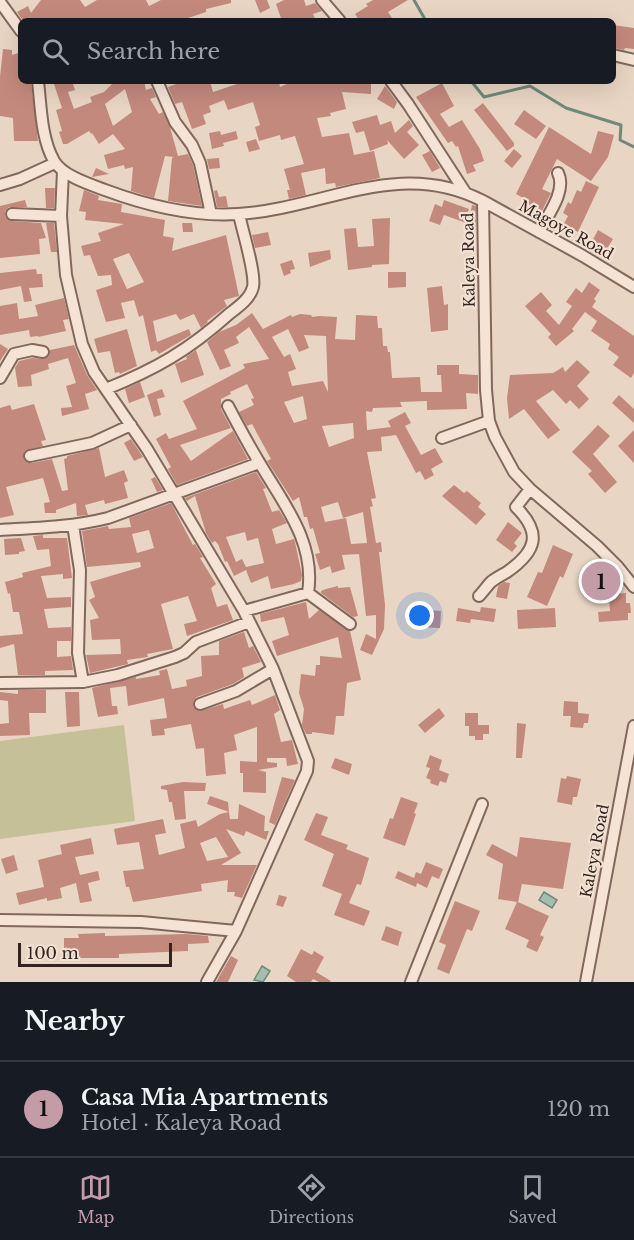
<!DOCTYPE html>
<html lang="en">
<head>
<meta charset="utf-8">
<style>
	:root { --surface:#171b24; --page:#20242c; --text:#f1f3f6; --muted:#9ea1a6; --line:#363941; --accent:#c39ca8 }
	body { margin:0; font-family:"Libre Baskerville",serif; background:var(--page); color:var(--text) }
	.scale { position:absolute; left:18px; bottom:15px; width:154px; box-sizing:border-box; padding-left:6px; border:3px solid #33231f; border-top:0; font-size:16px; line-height:21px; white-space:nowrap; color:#33231f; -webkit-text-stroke:4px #f1e1d2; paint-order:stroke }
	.you { position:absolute; left:420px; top:616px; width:21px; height:21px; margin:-15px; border:4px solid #fff; border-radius:50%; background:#1a73e8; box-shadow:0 0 0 9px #1a73e833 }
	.badge { display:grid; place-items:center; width:39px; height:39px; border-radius:50%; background:var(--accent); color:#111; font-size:20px; font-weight:700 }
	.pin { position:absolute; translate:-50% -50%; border:3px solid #fff; box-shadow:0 2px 6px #0006 }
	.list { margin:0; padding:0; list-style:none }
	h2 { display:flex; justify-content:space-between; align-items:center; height:78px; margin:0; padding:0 24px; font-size:26px }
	h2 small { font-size:20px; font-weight:400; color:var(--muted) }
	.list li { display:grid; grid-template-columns:39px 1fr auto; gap:18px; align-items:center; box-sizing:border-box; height:96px; padding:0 24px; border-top:2px solid var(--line) }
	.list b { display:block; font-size:22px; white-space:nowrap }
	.list p { margin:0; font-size:20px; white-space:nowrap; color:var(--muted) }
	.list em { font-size:20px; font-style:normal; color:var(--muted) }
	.icon { flex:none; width:33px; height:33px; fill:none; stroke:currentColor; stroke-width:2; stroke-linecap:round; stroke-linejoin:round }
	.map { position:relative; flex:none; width:634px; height:982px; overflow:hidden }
	.search { position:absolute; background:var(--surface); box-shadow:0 6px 24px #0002; left:18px; right:18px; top:18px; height:66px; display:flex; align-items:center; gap:15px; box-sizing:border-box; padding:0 21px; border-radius:9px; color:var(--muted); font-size:22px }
	.sheet { height:174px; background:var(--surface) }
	nav { display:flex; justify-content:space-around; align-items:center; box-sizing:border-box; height:84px; border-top:2px solid var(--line); background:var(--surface); font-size:16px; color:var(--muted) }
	nav a { display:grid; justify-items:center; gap:3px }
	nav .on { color:var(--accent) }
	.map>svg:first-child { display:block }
</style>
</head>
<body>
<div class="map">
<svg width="634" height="982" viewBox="0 0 634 982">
	<rect width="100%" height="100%" fill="#e9d5c3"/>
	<path fill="#c6c099" d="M124 725 135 821 0 839V741Z"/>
	<path fill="#a5bdb0" stroke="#6d8a7b" stroke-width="1.5" d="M544 892 557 900 552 908 539 900Z
		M262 966 270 971 263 982 254 980Z"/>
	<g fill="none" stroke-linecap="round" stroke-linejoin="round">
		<path stroke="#6d8a7b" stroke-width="3" d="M414 0 426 21
			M471 81 484 97 530 86 566 108 621 125 620 140 634 147"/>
	</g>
	<path fill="#c4897d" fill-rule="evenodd" d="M41 0H80L85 7 97 0H146L149 6 161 0H231V3L206 9V12L179 21H23L17 12 28 6 31 13Z
		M255 0H267L270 8 260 13Z
		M284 0H304L306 6 315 3 322 11 313 14 316 21H292L291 18 282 21 276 4Z
		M373 0H408L388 12 394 21H360L355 14 368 6 366 4Z
		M613 25 634 28V49L625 48 624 50 615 48 616 40 613 39Z
		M3 49 12 50V55L21 52V81H31L38 141H14L13 118 0 116V77Z
		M53 81H72L75 90 68 92 74 109 92 102 90 97 104 92 115 81H144L146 90 152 88 156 97 150 99 159 114 163 112 170 127 178 156 188 154 193 165 202 206 168 201 172 158 174 157 165 156 154 198 131 191 133 167 125 169 124 165 108 169 104 155 125 149 113 134 99 144 92 133 91 134 89 131 67 144H63L59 132 62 131 56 110 62 108ZM125 89 132 112 113 126 105 104Z
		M175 81H210L213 92 240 83 239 81H279L280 87 293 81H371V94L342 92 346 109 330 113 331 116 317 118 322 137 349 133 354 155 374 151 380 178 336 187 335 183 326 184 325 168 301 173 306 195 289 199 287 190H290L284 169 304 164 295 136 281 140 280 135 259 141 255 127 260 125 253 102 228 110 224 100 209 106 211 112 203 115 206 124 192 129 182 102 175 104 168 87 176 84Z
		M442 83 454 106 440 114 449 127 462 120 480 149 484 161 473 165 476 171 467 174 458 146 456 147 452 141 448 143 416 97Z
		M385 86 397 102 394 109 377 99Z
		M483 103 514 143V146L507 151 474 110Z
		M524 110 546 126 536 139 514 124Z
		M377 115 380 125 391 121 395 133 409 120 413 126 407 132 419 145 404 159 387 140 388 144 370 151 364 131 356 133 352 122Z
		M549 127 591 154 598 131 614 135 608 157 591 181 557 159 542 189 551 193 542 211 528 204 529 201 516 194Z
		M220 131 221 135 236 131 238 139 223 143 224 146 212 149 209 133Z
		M256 139 260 149 249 152 246 142Z
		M514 149 522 156 512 168 504 161Z
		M430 151 440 168 432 172 422 155Z
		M219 158 220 168 209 169 207 159Z
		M96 168 109 174 92 177Z
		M586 181 599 187 578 232 563 225 568 216 563 213 568 202 571 204 577 190 581 192Z
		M45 188H55L54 208H46Z
		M84 190 99 196 98 200 122 204 121 212 165 220 163 236 174 238 172 251 226 235 239 296 224 300 227 306 207 321 208 322 201 328 194 314 180 320 176 314 153 321 157 342 189 329 191 335 159 354 156 350 151 352 143 315 139 317 134 300 121 303 125 318 106 322 96 290 112 285 111 275 98 276 90 255 84 256 81 246 101 241 98 233 124 224 85 220 86 212 79 211ZM129 253 144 282 127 289 113 259Z
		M217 190 219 197 226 196 228 207H217L214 191Z
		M25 200 27 207H9L5 211V217L11 221 41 223 46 238 39 239 40 254 0 258V206Z
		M444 200 469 209 467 215H470L472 205 476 206V230H468L469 224 444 215 440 225 429 221 435 204 442 207Z
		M390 218 389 264 372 265V267L348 270 344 229 356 228 358 247 374 246 372 219Z
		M46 223H54L57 252H51Z
		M182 223H192L193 232H183Z
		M598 230 613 239 605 252 591 243Z
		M268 232 271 245 255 248 252 235Z
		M330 250 331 259 310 267 308 253Z
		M292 260 295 269 290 270 291 273 284 276 280 264Z
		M36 269 37 274H42L43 287 29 288 32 301 24 302 21 286 0 290V273Z
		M388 272H406V287L388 288Z
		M589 282 600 290 594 299 596 301 592 307 634 336V373L631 378 613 365 619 357 608 349 610 344 591 331 597 321 585 312 572 329 574 331 556 346 548 337 551 334 525 306 541 292 552 305 546 311 559 325 572 306 566 302 576 288 582 293Z
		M442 286 444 305 448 304V330L431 332 427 288Z
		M64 298 69 319 63 320 66 331 38 337V336L30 337 29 330 0 335V306L17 303 19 319 38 316 35 305Z
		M252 313 263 329 291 315 292 317 300 314 311 315 312 317 319 316 337 317 335 339 355 340 356 315 377 316 378 328H382L383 346H387L388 352H390L392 378 420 377 421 392H442L441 375H437V365H459V374L478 375V394L466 393 467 409 427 410V401L400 402 402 407 373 408 372 412 366 411 367 430 391 427 388 421 405 412 411 423 405 426 421 455 435 448 443 462 431 469 434 475 425 480 420 471 416 473 396 435 381 437 382 451 367 452 376 498 371 499 373 506 370 507 376 543 381 542 382 552H379L385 605 384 629 372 655 360 650 366 634 376 639V615L366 616 359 554 342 555 345 569 332 573 330 566 320 570 315 554 320 553 313 528 310 529 307 517H304L299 497 293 501 267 461 271 459 252 424 247 426 239 412 254 405 251 399 254 398 247 384 230 392 231 394 221 399V409L231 428 180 445 191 461 233 431 248 459 177 485 168 469 171 467 156 439 166 433 169 439 197 429 183 401 245 368 243 364 269 359 249 327 236 337 239 343 224 350 231 366 220 370 207 342 219 332 236 325ZM288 329 299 352 309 348 304 335 326 336 328 392 323 381 292 386 288 372 296 369 290 354 284 357 272 337ZM303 396 307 419 294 423 284 402ZM353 423 354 438 329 447 322 426ZM338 502 343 518 363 512 367 543 351 544 346 518 325 522 321 507Z
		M127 329 137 366 120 374 119 372 115 373 110 351 98 353 94 339Z
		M0 344 8 349 0 361Z
		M74 345 87 375 97 390 85 394 89 409 62 416 61 408 72 407 66 386 76 383 68 358 48 364 49 369 31 375 32 386 18 387 15 368 19 361 32 358 45 359 49 356 50 350Z
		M196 350 204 375 181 383 175 364 187 359 186 357Z
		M577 360 590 372 577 386 589 399 579 409 570 400 566 404 553 390 536 401 560 430 548 439 524 409 509 419 507 398 510 375 553 373 563 367 565 372Z
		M140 382 145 397 129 403 125 389Z
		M162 389 165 397 157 399 161 415 154 417 147 395Z
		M619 395 634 409V423L612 403Z
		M34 404 46 440 41 441 43 446 25 451 23 457 25 461 32 463 52 459 62 491 68 490 64 459 67 458V456L99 448 105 477 124 470 128 481 124 483 128 498 105 504 104 500 85 505 88 515 77 516 76 503 56 510V513H45L44 503 50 502 43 478 6 487 14 515 0 518V408L10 405 12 410Z
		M598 425 610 436 593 454 617 482 605 493 588 474 592 471 572 452Z
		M634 430V463L618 446Z
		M131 439 143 457 134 461 124 443Z
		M256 472 266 488 263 489 272 512 279 510 287 523 272 529 276 544 294 539 295 542 302 575 301 581 294 584 271 589 268 576 251 583 246 570 234 576 227 561 225 562 218 544 215 541 212 543 206 533 195 496 187 501 185 498ZM245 532 247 541 258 538 264 563 246 567 242 559 236 562 226 537Z
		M155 477 163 490 157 492 151 479Z
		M454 485 464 493 467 491 481 503 478 507 486 514 476 525 442 496Z
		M171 503 193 545 195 544 203 557 200 558 216 584 211 588 217 607 227 604 233 620 187 636 184 624 197 621 188 596 161 604 173 649 147 654 148 657 127 660 128 664 90 673 86 655 121 654 120 639 92 640 90 620 99 618 89 600 95 597 90 582 141 567 140 562 87 567 82 531 108 526 109 529 131 527 129 518ZM149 530 154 548 137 553 132 534Z
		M508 522 522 533 514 543 517 546 512 552 496 540Z
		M43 535V538H67L72 578 63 579V574L41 576 47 598 71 597V607L44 609 48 628 71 627V641H57V657L71 656 73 670 45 671V675H18L14 644 0 648V636L23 634 19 612H13L10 593 8 594 5 582 23 577 22 573 51 566 49 549 37 550 33 536Z
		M21 538 25 551 19 552V554L5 555 4 539Z
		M553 545 573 554 563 578 560 576 547 606 527 597 538 572 542 573Z
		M504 582 510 583 507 599 496 597 498 586Z
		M338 586V588L350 587 358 616 353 617 321 593V591L326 589Z
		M626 593V603H630L631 613H628V620L599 622 598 612 610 611 609 599H616L615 594Z
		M306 602 309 619 319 610 350 631 361 680 347 683 344 716H336L334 735 312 732V734H306L302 725 304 709 299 693 301 674 315 676 316 665H320V656L342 658 338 637 277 656 272 641 289 635 284 617 261 622 260 614Z
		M481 607 496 609 494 622 471 619 470 623 456 621 458 608 480 612Z
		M555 608 556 627 518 629 517 610Z
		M414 609 441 611 440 628 413 627Z
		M244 632 249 648 253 646 261 662 242 668 244 677 233 684 197 697 193 702V706L199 711 223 704 224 709 250 700 252 705 275 695 280 710 274 714 281 742 292 740 298 764 287 766 286 758H267V762L277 763V767L258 770 266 772V793L243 792V773H240V761L257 762V727L234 735 237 750 224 753 226 774 206 776 204 748 196 749 191 724 164 729 165 735 152 736 150 720 167 718 164 698 128 706 126 686 110 688 112 706H117L118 714 98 717 92 688 136 677V679L160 675 159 671 167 669 172 689 187 686 186 680 202 676 201 656 219 655V641Z
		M18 690H46V713H29L30 735 0 736V724L9 723 8 701 0 700V692L18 694Z
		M65 692H79L80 726 67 727Z
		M564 701 578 702V713L589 714 588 723H584L583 728 570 727 571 716H563Z
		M439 708 445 716 425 733 418 725Z
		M465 713H478V725H489V734H483V740H475V736H469V726H465Z
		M517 723 526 724 522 758H516Z
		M430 755 442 760 439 770 449 774 446 783 440 781 438 786 430 783 431 780 426 778 430 768 426 767Z
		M335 758 352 764 349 775 331 768Z
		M567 776 581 779 577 797H573L572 805 557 802 561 778 566 779Z
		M282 777 295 780 275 825 269 822Z
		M183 782 206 783 205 791H184L186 819 175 820 172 802H169L167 790 161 789V786Z
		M210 796 228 802 229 812 207 804Z
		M401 797 418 803 414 813 416 814 405 846 383 838 390 818 393 819Z
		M239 804 265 816 264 831H269L266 840 246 831 244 836 226 829 241 853 221 865H257L242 898 234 896 235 892H227L228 880 201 884 202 891 133 902 129 887H126L123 871 144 869 139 842 117 845 114 829 163 819 166 833 155 835 159 855 185 848 180 824 196 820 198 827 220 814 229 812 230 819H238ZM216 837 228 857 207 861 200 843Z
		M316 813 328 817 321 835 348 845 346 849 369 858 361 885 357 884 349 903 370 911 364 926 334 915 342 894 322 886 334 854 304 840Z
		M520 837 571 843 563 889 522 884 518 902 549 916 540 935 544 937 537 952 526 947 529 940 505 929 517 902 498 899 503 864 486 855 492 844 517 857Z
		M91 838 94 854 75 857 80 875 98 871 100 880 88 883 92 901 80 903 76 883 60 888 62 898 47 901V898L19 905 16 893 44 887 38 860 62 854 60 845Z
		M14 855 18 870 6 874 1 859Z
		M426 862 443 869 439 879 432 876 427 888 417 883 416 887 395 878 398 871 414 878 416 872 421 874Z
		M279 895 287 897 283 907 276 905Z
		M455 901 480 911 472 931 467 929 449 974 437 969 446 945 439 942Z
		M386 926 402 932 398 946 381 940Z
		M105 933V936L186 934 208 936 209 943 188 944V951L119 954V958H64V938H79L78 934Z
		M301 949 312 955 314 951 324 957 316 972 331 981 330 982H319L313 979 311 982H296L287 976Z
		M231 956 238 960 228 982H216Z"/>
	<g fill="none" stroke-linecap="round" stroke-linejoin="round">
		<defs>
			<path id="minor" d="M322 0 340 21
				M0 2 21 31
				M613 55 634 60
				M38 81C41 107 41 138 54 161 63 176 89 184 105 190 148 206 192 217 238 214 324 209 398 157 483 201L486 390 489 421 495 437 514 472 530 489 597 546 618 567 634 587
				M157 81 175 122 192 145 200 163 211 214
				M391 81 408 104 465 192
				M63 171 61 216 66 275 82 344 94 372 147 449 244 611 273 669 308 761 307 771 236 931 207 982
				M0 185 20 179 55 163
				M483 201 583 256 634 287
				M12 214 61 216
				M539 232C547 216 567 191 558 173
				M0 378 14 354 32 350 43 352
				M106 389C156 369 189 350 229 314 238 307 250 299 253 287 256 273 242 230 239 214
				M228 406C238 425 248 444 259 462 283 503 316 542 308 593
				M442 438 489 421
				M30 456 92 443 131 425
				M73 525 80 570 78 653 83 682
				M0 530C36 528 72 527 108 518L259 463
				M479 596C483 592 487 586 491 582 496 578 502 575 507 572 537 551 542 533 516 507L530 489
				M244 611 308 593 350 624
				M0 683 83 682 118 675 175 657 184 653 196 642 249 622
				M200 704 236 691 273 669
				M0 920 141 922 236 931
				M411 982 482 804
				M586 982 634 726"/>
		</defs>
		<use href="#minor" stroke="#82675c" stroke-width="14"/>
		<use href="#minor" stroke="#f5e4d6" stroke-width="10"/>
	</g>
	<g text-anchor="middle" stroke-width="4.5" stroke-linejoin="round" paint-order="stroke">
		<g font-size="15" fill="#33231f" stroke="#f1e1d2">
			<text transform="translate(566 230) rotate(29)" y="5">Magoye Road</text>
			<text transform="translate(469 260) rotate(-91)" y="5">Kaleya Road</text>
			<text transform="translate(595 851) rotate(-79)" y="5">Kaleya Road</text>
		</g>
	</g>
</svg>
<div class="scale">100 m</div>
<div class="you"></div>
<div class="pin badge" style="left:601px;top:581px">1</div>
<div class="search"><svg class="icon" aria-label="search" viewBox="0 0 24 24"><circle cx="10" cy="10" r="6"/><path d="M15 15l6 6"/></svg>Search here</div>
</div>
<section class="sheet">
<h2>Nearby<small></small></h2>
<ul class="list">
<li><span class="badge">1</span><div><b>Casa Mia Apartments</b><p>Hotel · Kaleya Road</p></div><em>120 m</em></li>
</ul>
</section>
<nav>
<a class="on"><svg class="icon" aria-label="map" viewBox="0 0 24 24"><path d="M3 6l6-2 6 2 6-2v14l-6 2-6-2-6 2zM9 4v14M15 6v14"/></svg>Map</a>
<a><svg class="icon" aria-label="directions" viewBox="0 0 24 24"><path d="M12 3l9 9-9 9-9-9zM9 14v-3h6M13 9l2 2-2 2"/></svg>Directions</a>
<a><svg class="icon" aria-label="saved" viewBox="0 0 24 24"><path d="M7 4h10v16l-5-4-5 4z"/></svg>Saved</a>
</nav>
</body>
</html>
